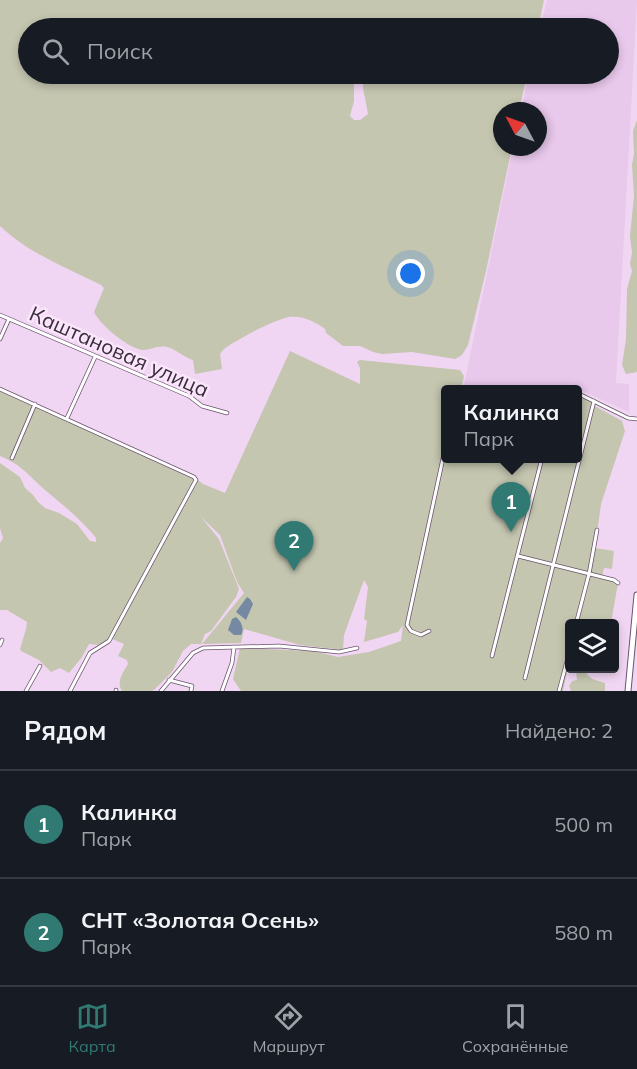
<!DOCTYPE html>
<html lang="ru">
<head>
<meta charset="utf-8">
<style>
	:root { --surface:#171b24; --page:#242831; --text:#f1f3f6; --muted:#9ea1a6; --line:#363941; --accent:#317a74 }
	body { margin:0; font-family:Mulish,sans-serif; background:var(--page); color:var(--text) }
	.controls { position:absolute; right:18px; bottom:18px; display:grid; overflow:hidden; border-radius:6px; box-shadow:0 3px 9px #0003 }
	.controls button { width:54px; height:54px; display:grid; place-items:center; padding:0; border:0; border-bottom:2px solid var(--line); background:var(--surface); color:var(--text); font:30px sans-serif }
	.compass { position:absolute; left:493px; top:102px; width:54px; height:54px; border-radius:50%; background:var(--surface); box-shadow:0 3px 9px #0003; rotate:311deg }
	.you { position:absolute; left:411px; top:274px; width:21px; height:21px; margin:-15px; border:4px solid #fff; border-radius:50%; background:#1a73e8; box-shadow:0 0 0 9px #1a73e833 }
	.badge { display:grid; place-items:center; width:39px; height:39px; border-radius:50%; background:var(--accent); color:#fff; font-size:20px; font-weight:700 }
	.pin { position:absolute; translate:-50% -50px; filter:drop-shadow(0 2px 3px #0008) }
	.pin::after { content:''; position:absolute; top:32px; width:21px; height:18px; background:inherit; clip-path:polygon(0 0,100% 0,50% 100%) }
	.popup { position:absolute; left:441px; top:385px; width:141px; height:78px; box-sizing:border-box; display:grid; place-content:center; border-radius:6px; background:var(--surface); filter:drop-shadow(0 2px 4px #0005); font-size:20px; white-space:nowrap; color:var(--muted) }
	.popup b { font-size:22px; color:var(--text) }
	.popup::after { content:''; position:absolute; left:50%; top:100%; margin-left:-12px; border:12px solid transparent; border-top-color:var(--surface) }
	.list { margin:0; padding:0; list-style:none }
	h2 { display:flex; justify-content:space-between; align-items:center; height:78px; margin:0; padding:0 24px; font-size:26px }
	h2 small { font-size:20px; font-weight:400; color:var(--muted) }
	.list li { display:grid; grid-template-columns:39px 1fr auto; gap:18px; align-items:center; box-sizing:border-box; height:108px; padding:0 24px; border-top:2px solid var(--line) }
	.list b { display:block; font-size:22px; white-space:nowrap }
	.list p { margin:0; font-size:20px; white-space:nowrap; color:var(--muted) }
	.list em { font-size:20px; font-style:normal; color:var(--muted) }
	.icon { flex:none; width:33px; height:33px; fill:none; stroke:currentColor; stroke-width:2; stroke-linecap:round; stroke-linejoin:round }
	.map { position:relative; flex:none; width:637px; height:691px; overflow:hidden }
	.search { position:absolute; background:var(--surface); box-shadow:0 3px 9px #0003; left:18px; right:18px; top:18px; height:66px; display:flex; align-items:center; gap:15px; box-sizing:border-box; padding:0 21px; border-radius:33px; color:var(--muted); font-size:22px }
	.sheet { height:294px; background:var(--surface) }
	nav { display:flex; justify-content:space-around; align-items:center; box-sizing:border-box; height:84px; border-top:2px solid var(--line); background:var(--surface); font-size:16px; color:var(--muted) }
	nav a { display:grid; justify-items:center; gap:3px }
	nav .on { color:var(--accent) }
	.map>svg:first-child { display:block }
</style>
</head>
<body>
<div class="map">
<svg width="637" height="691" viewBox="0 0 637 691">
	<rect width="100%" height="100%" fill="#f1d6f3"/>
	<path fill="#e8c8eb" d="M547 0H637L616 383 629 384V412L569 385 503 389 463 390 513 147H538V111H521L529 74H608V28H540Z"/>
	<path fill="#c4c6b0" d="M0 0H544L538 28H28V74H354V101L350 116 354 120H360L368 114 363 88V74H527L519 111H502V147H512L486 271 468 345 462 355 455 359 412 352 382 354 373 352 360 346H343L326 333 325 329C316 322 302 315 289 317 273 320 238 339 224 349L220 354 222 369 195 374 193 360C183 357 176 349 167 347 158 345 151 350 143 350 129 349 100 325 94 312L104 288 101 285C67 268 28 253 0 226Z
		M637 90V372L626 374 622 365 626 339 627 289 632 271 630 264 632 253 630 236 634 196 632 165 634 154 633 131 637 120Z
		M290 351 360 384V368L357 362 360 360 460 370 464 376 461 389 445 390V458H577V393L594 401 593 405 622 421 625 431 601 504 595 548 614 551 612 569 604 568 602 577 618 583 611 623 570 624 569 663 563 691H241L233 679 240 648 313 651 338 657 369 652 401 641 403 625 398 632 364 642 367 621 364 619 368 587 364 580 344 635 343 650 300 645 244 629 241 643 202 644 244 593 237 582 220 535 201 517 219 539 239 589 236 597 211 631 205 634 201 644H191L183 651 172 672 155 689 152 691H122C116 681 123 673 128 664L127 660 118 656 124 644 112 639 198 480 203 484 225 493Z
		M0 390 195 480 108 640 98 645 89 644 82 657 69 673 60 668 51 672 39 660 21 651 20 649 26 629 27 622 7 610H0V543L3 538 0 528V463L20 477 25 488 33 495 38 502 45 508 59 513 77 524 90 541 96 542V538C81 519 63 505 45 490 28 475 22 465 0 456Z
		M576 669H585C587 679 596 680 605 683V691H571L569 686 572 681 577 680Z"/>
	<path fill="#7689a3" d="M247 597 250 599 253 604 246 620 236 612Z
		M236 617C241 621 245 629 241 635H234L228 630 232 619Z"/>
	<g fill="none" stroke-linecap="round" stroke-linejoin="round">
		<defs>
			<path id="minor" d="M0 315 189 396 202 406 227 413
				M0 339 9 319
				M0 389 194 477 196 480 109 641 90 653 70 691
				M577 393 628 418 637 419
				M67 418 95 357
				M12 458 35 404
				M518 556 614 580 618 583
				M576 624 589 574 597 530
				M429 631 421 635 411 631 407 625 445 449
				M0 645 2 640
				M492 656 542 458
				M525 678 594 401
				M169 680 192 686 191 691
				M26 691 40 666
				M116 691V690
				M161 691 193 653 203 648 279 646 339 652 357 648
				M222 691 232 663 234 647
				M559 691 570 650"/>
			<path id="trunk" d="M628 691 637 595"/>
		</defs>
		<use href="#minor" stroke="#6a536c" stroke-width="4.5"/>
		<use href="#trunk" stroke="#6a536c" stroke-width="7"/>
		<use href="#minor" stroke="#fff" stroke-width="3"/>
		<use href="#trunk" stroke="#fff" stroke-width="5"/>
	</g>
	<g text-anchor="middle" stroke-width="5" stroke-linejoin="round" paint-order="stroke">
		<g font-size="21" fill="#382e39" stroke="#fbe5fc">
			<text transform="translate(119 352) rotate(24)" y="7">Каштановая улица</text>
		</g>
	</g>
</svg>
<div class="controls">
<button><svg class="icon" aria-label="layers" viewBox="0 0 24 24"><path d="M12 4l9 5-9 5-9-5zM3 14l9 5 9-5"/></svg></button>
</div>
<svg class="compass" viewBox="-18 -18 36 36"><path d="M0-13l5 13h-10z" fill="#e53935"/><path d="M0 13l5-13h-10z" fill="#9ea1a6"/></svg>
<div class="you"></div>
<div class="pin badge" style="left:511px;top:532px">1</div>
<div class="popup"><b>Калинка</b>Парк</div>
<div class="pin badge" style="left:294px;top:571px">2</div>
<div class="search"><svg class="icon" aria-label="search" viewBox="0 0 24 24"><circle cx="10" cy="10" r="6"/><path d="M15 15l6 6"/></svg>Поиск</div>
</div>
<section class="sheet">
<h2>Рядом<small>Найдено: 2</small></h2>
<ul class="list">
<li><span class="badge">1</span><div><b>Калинка</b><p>Парк</p></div><em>500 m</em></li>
<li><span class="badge">2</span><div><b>СНТ «Золотая Осень»</b><p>Парк</p></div><em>580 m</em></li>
</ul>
</section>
<nav>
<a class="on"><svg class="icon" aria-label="map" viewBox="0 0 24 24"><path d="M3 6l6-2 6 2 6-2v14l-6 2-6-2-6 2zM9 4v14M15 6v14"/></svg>Карта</a>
<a><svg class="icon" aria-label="directions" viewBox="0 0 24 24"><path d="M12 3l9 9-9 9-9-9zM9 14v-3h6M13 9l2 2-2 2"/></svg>Маршрут</a>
<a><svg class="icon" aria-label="saved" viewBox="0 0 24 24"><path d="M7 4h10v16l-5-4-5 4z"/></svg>Сохранённые</a>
</nav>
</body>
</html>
